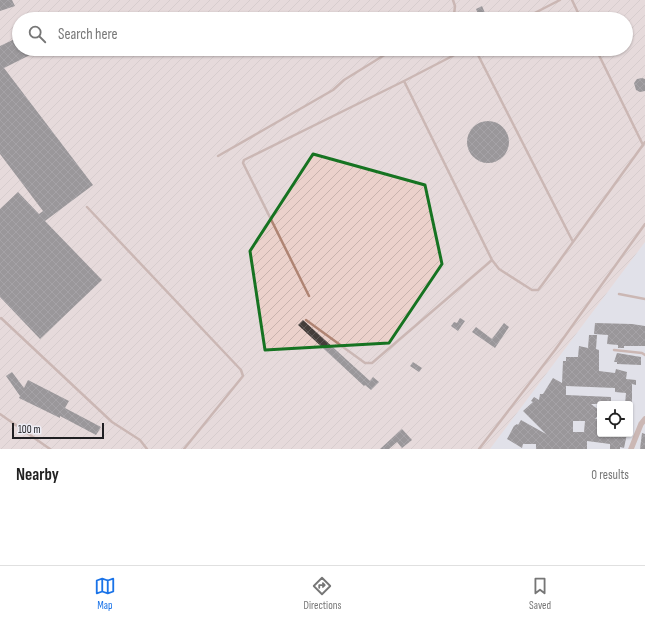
<!DOCTYPE html>
<html lang="en">
<head>
<meta charset="utf-8">
<style>
	:root { --surface:#fff; --page:#f2f2f2; --text:#222; --muted:#767676; --line:#e0e0e0; --accent:#1a73e8 }
	body { margin:0; font-family:"Sofia Sans Condensed",sans-serif; background:var(--page); color:var(--text) }
	.controls { position:absolute; right:12px; bottom:12px; display:grid; overflow:hidden; border-radius:4px; box-shadow:0 1px 3px #0004 }
	.controls button { width:36px; height:36px; display:grid; place-items:center; padding:0; border:0; border-bottom:1px solid var(--line); background:var(--surface); color:var(--text); font:20px sans-serif }
	.scale { position:absolute; left:12px; bottom:10px; width:92px; box-sizing:border-box; padding-left:4px; border:2px solid #1f1f22; border-top:0; font-size:11px; line-height:14px; white-space:nowrap; color:#1f1f22; -webkit-text-stroke:3px #eeeef6; paint-order:stroke }
	.list { margin:0; padding:0; list-style:none }
	h2 { display:flex; justify-content:space-between; align-items:center; height:52px; margin:0; padding:0 16px; font-size:17px }
	h2 small { font-size:13px; font-weight:400; color:var(--muted) }
	.icon { flex:none; width:22px; height:22px; fill:none; stroke:currentColor; stroke-width:2; stroke-linecap:round; stroke-linejoin:round }
	.map { position:relative; flex:none; width:645px; height:449px; overflow:hidden }
	.search { position:absolute; background:var(--surface); box-shadow:0 1px 3px #0004; left:12px; right:12px; top:12px; height:44px; display:flex; align-items:center; gap:10px; box-sizing:border-box; padding:0 14px; border-radius:22px; color:var(--muted); font-size:15px }
	.sheet { height:116px; background:var(--surface) }
	nav { display:flex; justify-content:space-around; align-items:center; box-sizing:border-box; height:56px; border-top:1px solid var(--line); background:var(--surface); font-size:11px; color:var(--muted) }
	nav a { display:grid; justify-items:center; gap:2px }
	nav .on { color:var(--accent) }
	.map>svg:first-child { display:block }
</style>
</head>
<body>
<div class="map">
<svg width="645" height="449" viewBox="0 0 645 449">
	<defs>
		<pattern id="industrial-furrows" width="10" height="10" patternUnits="userSpaceOnUse"><rect width="10" height="10" fill="#ebd1cb"/><path d="M-1 1l2-2M0 10L10 0M9 11l2-2" fill="none" stroke="#c9b3ae"/></pattern>
		<pattern id="building-cross-hatch" width="8" height="8" patternUnits="userSpaceOnUse"><rect width="8" height="8" fill="#443d3a"/><path d="M0 0l8 8M0 8l8-8" fill="none" stroke="#5c5654"/></pattern>
	</defs>
	<rect width="100%" height="100%" fill="#e1e1e9"/>
	<path fill="url(#industrial-furrows)" fill-rule="evenodd" d="M0 0H645V242L490 449H0ZM19 19H626V49H19Z"/>
	<path fill="url(#building-cross-hatch)" fill-rule="evenodd" d="M0 0H12L15 6 0 11Z
		M482 6 485 13 479 16 476 9Z
		M19 37V49H42L4 68 93 185 45 221 102 280 40 339 0 297V209L18 192 39 214 43 211 0 154V46Z
		M642 78 645 79V91L640 92 636 90 634 83 637 79Z
		M467 142a21 21 0 1 1 42 0a21 21 0 1 1-42 0Z
		M460 318 465 321 458 331 451 326 454 322 457 323Z
		M303 320 370 381 373 377 379 382 371 390 365 385 364 386 298 325Z
		M504 323 509 327 495 348 472 332 476 327 492 339Z
		M595 323 632 324 645 326V346H624V348H618V345L607 344 608 335 594 334Z
		M589 335H597L596 349 599 350V371L615 373 616 369 627 372 626 379 636 380V385L632 384V404H625L626 393 615 392V388L566 386V395L611 397V404H591L600 411V413L595 419H600V434H627L624 448 620 447V449H610V444L587 441V449H536V444H523L522 448 507 439 514 426 517 424 518 425 521 420 546 434 523 411 533 402 531 401 534 397 539 400 540 394H543L553 378 562 383 563 361H566V357H578L579 346 588 348ZM573 421H585L584 432H573Z
		M617 353 641 357V365L617 364V362H614Z
		M413 362 422 368 419 372 410 366Z
		M12 372 24 388 28 380 69 401 65 408 101 427 96 435 60 416V418L19 398 20 396 6 376Z
		M402 429 412 440 402 448 397 442 389 449H380Z
		M642 433 645 434V449H640Z"/>
	<g fill="none" stroke-linecap="round" stroke-linejoin="round">
		<path stroke="#af8473" stroke-width="2.5" d="M572 0 581 19
			M445 19 454 15 455 6 453 0
			M523 19 560 0
			M475 49 573 242
			M596 49 643 145
			M404 81 492 260 499 269 532 290H538L542 285 645 142
			M218 156 333 90 344 80 386 54 392 49
			M87 207 241 370 243 376 184 449
			M619 294 645 299
			M309 296 243 163 244 160 404 81 466 49
			M1 318 112 422 140 440 147 449
			M306 320 365 363H372L492 260
			M614 350 642 353 645 355
			M0 414 50 449
			M479 449 555 350 645 224"/>
		<path stroke="#af8473" stroke-width="5.5" d="M631 449 641 424 645 419"/>
	</g>
	<path d="M0 0H645V449H0ZM313 154 425 185 442 264 389 343 265 350 250 251Z" fill="#e1e1e9" fill-opacity=".55" fill-rule="evenodd"/>
	<path fill="none" stroke="#167321" stroke-width="3" stroke-linejoin="round" d="M313 154 425 185 442 264 389 343 265 350 250 251Z"/>
</svg>
<div class="controls">
<button><svg class="icon" aria-label="locate" viewBox="0 0 24 24"><circle cx="12" cy="12" r="6"/><path d="M12 2v4M12 18v4M2 12h4M18 12h4"/></svg></button>
</div>
<div class="scale">100 m</div>
<div class="search"><svg class="icon" aria-label="search" viewBox="0 0 24 24"><circle cx="10" cy="10" r="6"/><path d="M15 15l6 6"/></svg>Search here</div>
</div>
<section class="sheet">
<h2>Nearby<small>0 results</small></h2>
<ul class="list">
</ul>
</section>
<nav>
<a class="on"><svg class="icon" aria-label="map" viewBox="0 0 24 24"><path d="M3 6l6-2 6 2 6-2v14l-6 2-6-2-6 2zM9 4v14M15 6v14"/></svg>Map</a>
<a><svg class="icon" aria-label="directions" viewBox="0 0 24 24"><path d="M12 3l9 9-9 9-9-9zM9 14v-3h6M13 9l2 2-2 2"/></svg>Directions</a>
<a><svg class="icon" aria-label="saved" viewBox="0 0 24 24"><path d="M7 4h10v16l-5-4-5 4z"/></svg>Saved</a>
</nav>
</body>
</html>
